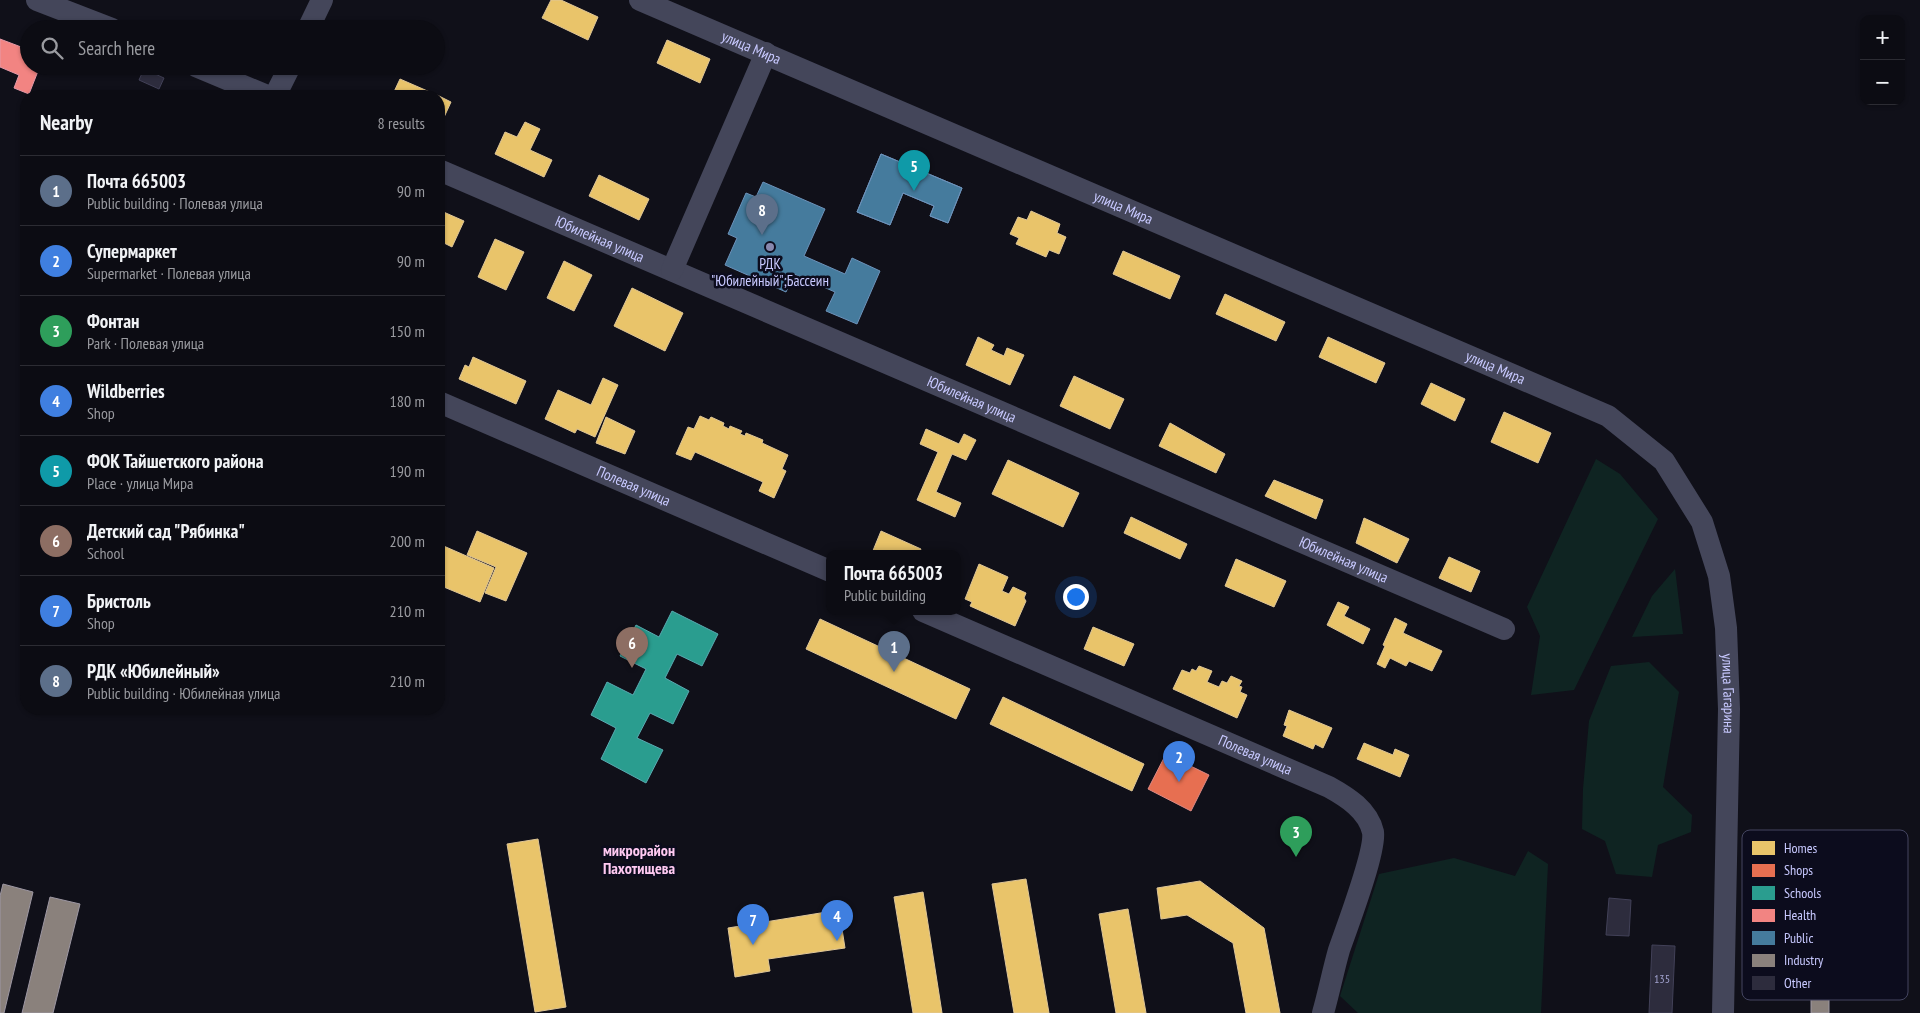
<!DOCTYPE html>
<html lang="en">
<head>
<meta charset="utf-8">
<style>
	:root { --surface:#0c0c13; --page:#15151c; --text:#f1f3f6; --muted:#9a9ba0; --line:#2c2c33; --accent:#b45309 }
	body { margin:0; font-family:"PT Sans Narrow",sans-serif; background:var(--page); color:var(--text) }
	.controls { position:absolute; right:15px; top:15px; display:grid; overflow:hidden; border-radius:10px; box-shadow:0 1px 4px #0004 }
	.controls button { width:45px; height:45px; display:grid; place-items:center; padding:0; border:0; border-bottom:1px solid var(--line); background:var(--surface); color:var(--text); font:25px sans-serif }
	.you { position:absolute; left:1075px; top:596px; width:18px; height:18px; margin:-12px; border:4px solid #fff; border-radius:50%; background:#1a73e8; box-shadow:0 0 0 8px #1a73e833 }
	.badge { display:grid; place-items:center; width:32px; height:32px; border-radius:50%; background:var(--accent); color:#fff; font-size:16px; font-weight:700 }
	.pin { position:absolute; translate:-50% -41px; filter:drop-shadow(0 1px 2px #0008) }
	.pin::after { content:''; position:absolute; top:26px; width:18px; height:15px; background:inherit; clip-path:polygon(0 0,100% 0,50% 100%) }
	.popup { position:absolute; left:826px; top:550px; width:135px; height:65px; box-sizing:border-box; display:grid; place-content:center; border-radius:10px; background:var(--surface); filter:drop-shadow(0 1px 4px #0005); font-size:16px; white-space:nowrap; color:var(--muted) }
	.popup b { font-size:19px; color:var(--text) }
	.popup::after { content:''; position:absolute; left:50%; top:100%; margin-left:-10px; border:10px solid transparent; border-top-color:var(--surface) }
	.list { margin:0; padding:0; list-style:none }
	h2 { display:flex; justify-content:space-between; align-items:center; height:65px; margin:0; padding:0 20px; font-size:21px }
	h2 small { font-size:16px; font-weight:400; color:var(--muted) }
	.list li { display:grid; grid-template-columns:32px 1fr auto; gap:15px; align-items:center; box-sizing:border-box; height:70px; padding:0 20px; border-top:1px solid var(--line) }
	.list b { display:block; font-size:19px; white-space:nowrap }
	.list p { margin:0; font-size:16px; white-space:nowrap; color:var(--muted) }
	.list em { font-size:16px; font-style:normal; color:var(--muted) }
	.icon { flex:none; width:28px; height:28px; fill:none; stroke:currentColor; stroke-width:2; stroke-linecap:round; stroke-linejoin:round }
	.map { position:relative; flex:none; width:1920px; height:1013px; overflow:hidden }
	.search { position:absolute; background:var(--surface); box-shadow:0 1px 4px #0004; left:20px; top:20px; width:425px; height:55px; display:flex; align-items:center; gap:12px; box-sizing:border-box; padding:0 18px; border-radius:28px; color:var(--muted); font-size:19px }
	.panel { position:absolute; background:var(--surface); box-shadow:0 1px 4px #0004; left:20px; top:90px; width:425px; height:625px; border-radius:20px }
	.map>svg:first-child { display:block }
</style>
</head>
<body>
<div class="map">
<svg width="1920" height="1013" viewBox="0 0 1920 1013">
	<rect width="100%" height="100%" fill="#101019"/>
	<path fill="#0f2422" d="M1596 459 1620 474 1658 519 1574 690 1531 695 1540 636 1527 607Z
		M1675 569 1683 634 1632 637 1652 596Z
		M1649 662 1679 692 1663 787 1692 815 1691 832 1658 845 1652 877 1616 874 1605 841 1582 829 1583 789 1589 721 1611 666Z
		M1528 851 1548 864 1541 1013H1358L1340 996 1379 874 1454 858 1515 876Z"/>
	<path fill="#e9c46a" stroke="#dfc697" d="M551 0H561L598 17 588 40 542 18Z
		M667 40 710 59 700 83 657 63Z
		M400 79 439 96H392Z
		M439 96 451 102 440 126 439 125Z
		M525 122 540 129 530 150 552 160 544 177 495 154 505 132 517 137Z
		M599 175 649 199 639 220 589 196Z
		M439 210 464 221 452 247 444 243 441 251H439Z
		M1031 211 1060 224 1057 233 1066 237 1059 254 1049 250 1046 257 1016 244 1019 238 1010 234 1018 217 1027 220Z
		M495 239 524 252 506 290 478 277Z
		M1123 251 1180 276 1170 299 1113 274Z
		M564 261 592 275 574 311 547 298Z
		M632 288 683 313 665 351 614 326Z
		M1225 294 1285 322 1276 341 1216 314Z
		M978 337 994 345 991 350 1004 356 1007 348 1024 355 1010 385 966 365Z
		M1328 337 1385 363 1376 383 1319 357Z
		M473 357 526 381 516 404 459 379 465 365 469 367Z
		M1074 376 1124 399 1110 429 1060 406Z
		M603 378 618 385 595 437 577 429 575 433 545 419 558 390 591 405Z
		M1431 383 1465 399 1455 421 1421 404Z
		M1504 412 1551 433 1538 463 1491 442Z
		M700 416 709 420 711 417 724 423 723 426 729 429 730 426 742 431 740 434 745 436 746 433 763 440 762 443 788 455 782 469 786 471 774 498 759 491 763 482 695 452 691 460 676 454 688 427 694 429Z
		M606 417 635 431 625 454 596 443Z
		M1170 423 1225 454 1216 473 1159 446Z
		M926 429 959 444 964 434 976 440 966 460 952 454 936 492 961 503 955 517 917 500 938 452 920 444Z
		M1008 460 1079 493 1063 527 992 494Z
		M1274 480 1323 500 1316 519 1265 496Z
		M1131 517 1187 544 1180 559 1124 533Z
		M1364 518 1409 539 1397 563 1356 543Z
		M477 531 527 553 506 601 485 593 496 567 467 555Z
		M881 531 921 549 919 553H872Z
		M439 544 494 568 480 602 439 585Z
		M1449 557 1480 571 1471 592 1439 578Z
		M1236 559 1286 581 1274 607 1225 586Z
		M979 564 1008 577 1002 591 1009 594 1013 587 1026 593 1024 598 1026 601 1015 626 970 606 972 602 965 599Z
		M1338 602 1349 607 1344 616 1370 629 1363 644 1327 625Z
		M1395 618 1407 624 1403 633 1442 651 1432 671 1409 661 1406 666 1390 658 1385 668 1377 664 1385 646 1383 645Z
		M820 619 970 689 956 719 806 649Z
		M1093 627 1134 644 1124 666 1084 649Z
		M1199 666 1212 671 1207 682 1219 687 1222 681 1227 683 1231 676 1242 681 1239 686 1242 687 1240 692 1247 695 1237 718 1173 689 1182 670 1190 673 1192 669 1196 671Z
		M1003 697 1144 764 1132 791 990 724Z
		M1289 710 1332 728 1323 748 1315 744 1313 749 1283 736 1287 726 1284 725Z
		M1364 743 1393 755 1395 749 1409 755 1400 777 1357 759Z
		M538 839 566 1007 535 1012 507 844Z
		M1026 879 1049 1013H1014L992 884Z
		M1200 881 1264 928 1280 1013H1246L1233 943 1187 915 1161 919 1157 888Z
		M923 892 942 1013H913L894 897Z
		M1128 909 1146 1013H1116L1099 914Z
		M839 910 845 948 768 959 770 971 735 977 728 928Z"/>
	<path fill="#e76f51" stroke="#de8a85" d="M1166 754 1209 775 1191 811 1148 789Z"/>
	<path fill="#2a9d8f" stroke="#59aab1" d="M672 611 718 634 702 666 677 654 665 678 689 691 673 724 650 713 637 738 663 750 646 783 601 759 616 728 591 715 607 682 633 695 646 669 620 656 636 625 659 637Z"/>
	<path fill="#f28482" stroke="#e599a8" d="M0 39 29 50V66H40L29 94 14 88 19 75 0 67Z"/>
	<path fill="#457b9d" stroke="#6c92ba" d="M881 154 962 188 948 223 930 216 934 206 903 193 890 225 857 212Z
		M881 154 962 188 948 223 930 216 934 206 903 193 890 225 857 212Z
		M763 182 825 209 804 256 845 274 852 258 880 271 857 324 826 311 835 292 794 274 786 292 725 265 737 238 728 234 746 193 756 197Z"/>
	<path fill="#8a817c" stroke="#9d97a3" d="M3 884 33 892 4 1013H0V896Z
		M1811 891H1829V1013H1811Z
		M50 897 80 904 53 1013H22Z"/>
	<path fill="#2d2c3d" stroke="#424158" d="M144 69 164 78 159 89 139 80Z
		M1609 898 1631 900 1629 936 1606 935Z
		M1652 945 1675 946 1672 1013H1649Z"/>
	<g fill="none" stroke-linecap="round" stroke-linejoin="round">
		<g stroke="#44465a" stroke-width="22">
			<path d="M37 0 112 29"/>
			<path id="s1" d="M640 0 1608 416 1664 461 1702 522 1719 576 1726 628 1729 709 1723 1013"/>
			<path d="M308 29 322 0"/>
			<path d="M196 66 267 96"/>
			<path d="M275 96 290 66"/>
			<path id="s2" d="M439 170 1504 629"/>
			<path d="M672 270 766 53"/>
			<path id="s3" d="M439 402 830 571"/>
			<path id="s4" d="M923 611 1329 787C1347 797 1368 810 1373 832 1376 851 1347 927 1339 950 1333 971 1329 992 1323 1013"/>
		</g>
	</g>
	<circle fill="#8888ae" stroke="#0c0c1d" stroke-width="2" cx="770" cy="247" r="5"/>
	<g text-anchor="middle" stroke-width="5" stroke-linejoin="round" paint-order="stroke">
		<g font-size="12" fill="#a1a2ce">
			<text x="1662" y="983">135</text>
		</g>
		<g font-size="15" fill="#c8c9ff" stroke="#0c0c1d">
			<text dy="5" stroke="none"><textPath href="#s1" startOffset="121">улица Мира</textPath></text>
			<text dy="5" stroke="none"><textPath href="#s1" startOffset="526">улица Мира</textPath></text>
			<text dy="5" stroke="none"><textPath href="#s2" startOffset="175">Юбилейная улица</textPath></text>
			<text dy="5" stroke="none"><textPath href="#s1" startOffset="931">улица Мира</textPath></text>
			<text dy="5" stroke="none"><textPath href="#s2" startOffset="580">Юбилейная улица</textPath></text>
			<text dy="5" stroke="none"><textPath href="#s3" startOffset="212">Полевая улица</textPath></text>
			<text dy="5" stroke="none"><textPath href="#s2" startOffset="985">Юбилейная улица</textPath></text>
			<text dy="5" stroke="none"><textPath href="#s1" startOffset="1372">улица Гагарина</textPath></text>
			<text dy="5" stroke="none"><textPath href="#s4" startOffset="362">Полевая улица</textPath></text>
		</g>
		<g font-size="15" fill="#c8c9ff" stroke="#0c0c1d">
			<text x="770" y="269">РДК<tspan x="770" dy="17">"Юбилейный";Бассеин</tspan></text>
		</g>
		<g font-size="16" font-weight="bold" fill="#ffcaf2" stroke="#0c0c1d">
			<text x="639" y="856">микрорайон<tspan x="639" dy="18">Пахотищева</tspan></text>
		</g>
	</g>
	<rect x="1742" y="830" width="166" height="170" rx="8" fill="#0c0c1d" stroke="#444561" stroke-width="1"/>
	<rect x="1752" y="841" width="23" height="14" fill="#e9c46a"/>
	<rect x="1752" y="864" width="23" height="13" fill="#e76f51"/>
	<rect x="1752" y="886" width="23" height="14" fill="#2a9d8f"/>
	<rect x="1752" y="909" width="23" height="13" fill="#f28482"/>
	<rect x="1752" y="931" width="23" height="14" fill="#457b9d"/>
	<rect x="1752" y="954" width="23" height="13" fill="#8a817c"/>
	<rect x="1752" y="976" width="23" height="14" fill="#2d2c3d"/>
	<g font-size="14" fill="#c8c9ff">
		<text x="1784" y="853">Homes</text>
		<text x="1784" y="875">Shops</text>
		<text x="1784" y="898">Schools</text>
		<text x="1784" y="920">Health</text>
		<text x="1784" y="943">Public</text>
		<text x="1784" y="965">Industry</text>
		<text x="1784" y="988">Other</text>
	</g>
</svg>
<div class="controls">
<button>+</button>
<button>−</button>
</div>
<div class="you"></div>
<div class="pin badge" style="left:894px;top:672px;background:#5c6f8a">1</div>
<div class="popup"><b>Почта 665003</b>Public building</div>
<div class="pin badge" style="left:1179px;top:782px;background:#3f7fe0">2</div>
<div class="pin badge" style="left:1296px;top:857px;background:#2e9e5b">3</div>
<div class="pin badge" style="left:837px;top:941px;background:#3f7fe0">4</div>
<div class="pin badge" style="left:914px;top:191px;background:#0f9aa8">5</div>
<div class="pin badge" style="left:632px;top:668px;background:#8d6e63">6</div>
<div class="pin badge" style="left:753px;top:945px;background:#3f7fe0">7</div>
<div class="pin badge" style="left:762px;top:235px;background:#5c6f8a">8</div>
<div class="search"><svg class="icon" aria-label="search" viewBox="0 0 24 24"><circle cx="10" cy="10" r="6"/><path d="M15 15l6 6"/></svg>Search here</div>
<section class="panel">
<h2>Nearby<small>8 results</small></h2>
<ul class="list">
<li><span class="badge" style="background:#5c6f8a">1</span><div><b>Почта 665003</b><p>Public building · Полевая улица</p></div><em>90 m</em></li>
<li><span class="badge" style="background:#3f7fe0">2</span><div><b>Супермаркет</b><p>Supermarket · Полевая улица</p></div><em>90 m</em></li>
<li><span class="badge" style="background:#2e9e5b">3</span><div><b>Фонтан</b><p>Park · Полевая улица</p></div><em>150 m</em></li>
<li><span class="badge" style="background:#3f7fe0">4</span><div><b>Wildberries</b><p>Shop</p></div><em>180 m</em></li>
<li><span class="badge" style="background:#0f9aa8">5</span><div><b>ФОК Тайшетского района</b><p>Place · улица Мира</p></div><em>190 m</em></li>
<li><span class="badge" style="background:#8d6e63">6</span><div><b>Детский сад &quot;Рябинка&quot;</b><p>School</p></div><em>200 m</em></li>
<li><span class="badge" style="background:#3f7fe0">7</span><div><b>Бристоль</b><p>Shop</p></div><em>210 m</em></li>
<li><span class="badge" style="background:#5c6f8a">8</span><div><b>РДК «Юбилейный»</b><p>Public building · Юбилейная улица</p></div><em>210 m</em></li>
</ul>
</section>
</div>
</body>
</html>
